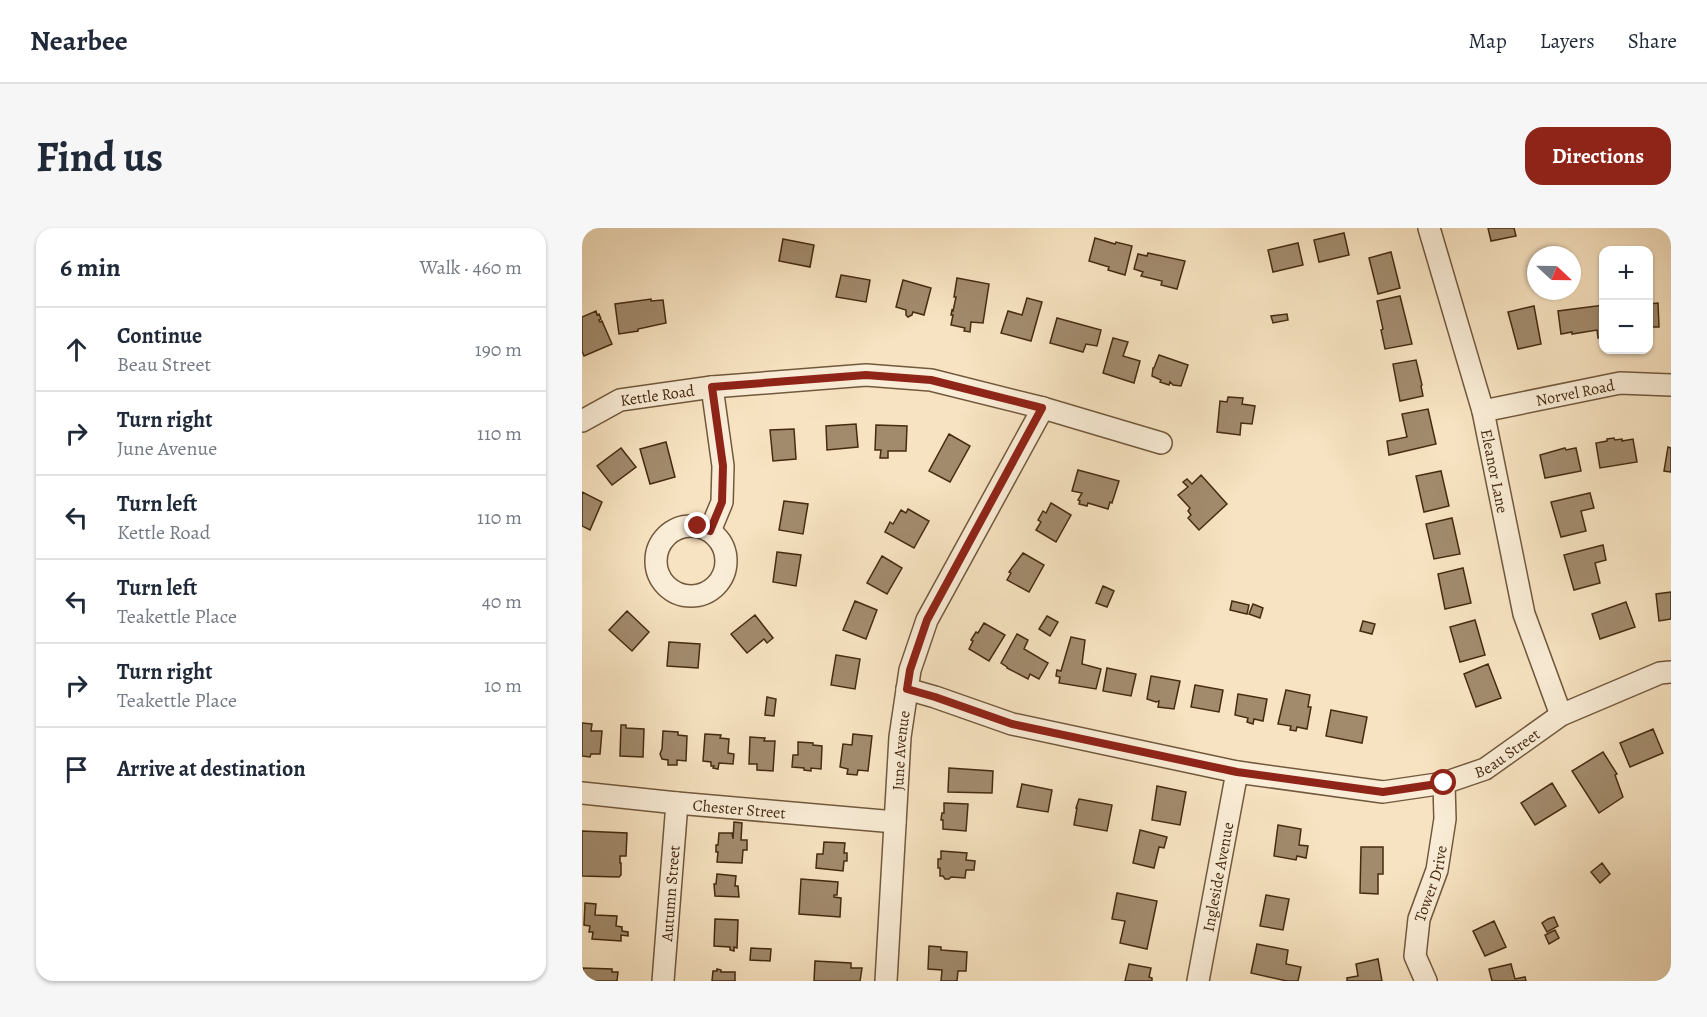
<!DOCTYPE html>
<html lang="en">
<head>
<meta charset="utf-8">
<style>
	:root { --surface:#fff; --page:#f6f6f7; --text:#1f2937; --muted:#747a83; --line:#e0e1e3; --accent:#8f2418 }
	body { margin:0; font-family:Alegreya,serif; background:var(--page); color:var(--text) }
	.controls { position:absolute; right:18px; top:18px; display:grid; overflow:hidden; border-radius:12px; box-shadow:0 2px 4px #0004 }
	.controls button { width:54px; height:54px; display:grid; place-items:center; padding:0; border:0; border-bottom:2px solid var(--line); background:var(--surface); color:var(--text); font:30px sans-serif }
	.compass { position:absolute; left:945px; top:18px; width:54px; height:54px; border-radius:50%; background:var(--surface); box-shadow:0 2px 4px #0004; rotate:112deg }
	.stop { position:absolute; width:18px; height:18px; margin:-14px; border:4px solid #8f2418; border-radius:50%; background:#fff }
	.stop.end { background:#8f2418; border-color:#fff; box-shadow:0 2px 6px #0008 }
	.list { margin:0; padding:0; list-style:none }
	h2 { display:flex; justify-content:space-between; align-items:center; height:78px; margin:0; padding:0 24px; font-size:26px }
	h2 small { font-size:20px; font-weight:400; color:var(--muted) }
	.list li { display:grid; grid-template-columns:39px 1fr auto; gap:18px; align-items:center; box-sizing:border-box; height:84px; padding:0 24px; border-top:2px solid var(--line) }
	.list b { display:block; font-size:22px; white-space:nowrap }
	.list p { margin:0; font-size:20px; white-space:nowrap; color:var(--muted) }
	.list em { font-size:20px; font-style:normal; color:var(--muted) }
	.icon { flex:none; width:33px; height:33px; fill:none; stroke:currentColor; stroke-width:2; stroke-linecap:round; stroke-linejoin:round }
	.map { position:relative; flex:none; width:1089px; height:753px; overflow:hidden; border-radius:18px }
	header { display:flex; align-items:center; gap:36px; box-sizing:border-box; height:84px; padding:0 30px; background:var(--surface); border-bottom:2px solid var(--line) }
	header strong { font-size:28px }
	nav { display:flex; gap:33px; margin-inline-start:auto; font-size:21px }
	.intro { display:flex; align-items:center; justify-content:space-between; box-sizing:border-box; height:144px; padding:0 36px }
	h1 { margin:0; font-size:42px }
	.button { padding:15px 27px; border-radius:18px; background:var(--accent); color:#fff; font-size:21px; font-weight:700 }
	main { display:flex; gap:36px; padding:0 36px }
	aside { flex:1; background:var(--surface); border-radius:18px; box-shadow:0 2px 4px #0004 }
	.map>svg:first-child { display:block }
</style>
</head>
<body>
<header>
<strong>Nearbee</strong>
<nav><a>Map</a><a>Layers</a><a>Share</a></nav>
</header>
<div class="intro"><h1>Find us</h1><a class="button">Directions</a></div>
<main>
<aside>
<h2>6 min<small>Walk · 460 m</small></h2>
<ul class="list">
<li><svg class="icon" aria-label="ahead" viewBox="0 0 24 24"><path d="M12 20V5M6 11l6-6 6 6"/></svg><div><b>Continue</b><p>Beau Street</p></div><em>190 m</em></li>
<li><svg class="icon" aria-label="right" viewBox="0 0 24 24"><path d="M7 20v-9h11M14 6l5 5-5 5"/></svg><div><b>Turn right</b><p>June Avenue</p></div><em>110 m</em></li>
<li><svg class="icon" aria-label="left" viewBox="0 0 24 24"><path d="M17 20v-9H6M10 6l-5 5 5 5"/></svg><div><b>Turn left</b><p>Kettle Road</p></div><em>110 m</em></li>
<li><svg class="icon" aria-label="left" viewBox="0 0 24 24"><path d="M17 20v-9H6M10 6l-5 5 5 5"/></svg><div><b>Turn left</b><p>Teakettle Place</p></div><em>40 m</em></li>
<li><svg class="icon" aria-label="right" viewBox="0 0 24 24"><path d="M7 20v-9h11M14 6l5 5-5 5"/></svg><div><b>Turn right</b><p>Teakettle Place</p></div><em>10 m</em></li>
<li><svg class="icon" aria-label="arrive" viewBox="0 0 24 24"><path d="M6 21V4h12l-3 4 3 4H6"/></svg><div><b>Arrive at destination</b></div></li>
</ul>
</aside>
<div class="map">
<svg width="1089" height="753" viewBox="0 0 1089 753">
	<rect width="100%" height="100%" fill="#f7e3c1"/>
	<filter id="stains"><feTurbulence type="fractalNoise" baseFrequency=".00333" numOctaves="4"/><feColorMatrix values="0 0 0 0 .2 0 0 0 0 .09 0 0 0 0 .02 0 0 0 .5 -.17"/></filter>
	<radialGradient id="worn" r=".72"><stop offset=".6" stop-color="#630" stop-opacity="0"/><stop offset="1" stop-color="#630" stop-opacity=".3"/></radialGradient>
	<path fill="#a28b6d" stroke="#462b11" stroke-width="1.5" d="M906 0H932L934 8 909 13Z
		M762 5 767 27 737 34 732 12Z
		M513 10 533 16 534 14 550 18 543 47 526 42 527 39 507 33Z
		M201 11 232 17 228 39 197 33Z
		M716 15 721 37 691 44 686 22Z
		M809 24 818 60 796 66 787 30Z
		M566 25 603 33 595 61 579 57 580 53 559 48 561 44 552 41 556 26 565 28Z
		M259 47 288 52 284 74 254 69Z
		M375 50 407 56 401 95 389 94 388 104 382 103 383 100 369 97 371 87H369L370 82 371 83 374 69H372Z
		M321 52 349 60 342 87 331 84 330 87 326 89 324 87V82L314 79Z
		M818 68 830 116 803 121 799 102 801 101 795 73Z
		M445 70 460 74 449 113 419 105 426 83 440 87Z
		M69 71V73L81 72 84 95 56 101V103L37 106 33 76Z
		M1076 75 1077 99H1066V76Z
		M1022 77V109L1016 110 1015 102 990 106V104L979 106 976 83Z
		M952 78 959 116 936 121 926 84Z
		M14 83 15 87 17 86 19 91 17 92 18 94 20 93 30 116 2 128 0 123V89Z
		M705 86 706 92 691 95 689 88Z
		M475 90 519 102 515 118 504 116 501 124 468 115Z
		M531 110 546 114 541 128 558 133 552 155 521 145Z
		M577 127 606 137 599 158 591 157 588 154 587 157 578 154 579 152 570 148 571 140H572Z
		M834 132 840 157 839 158 841 168 818 173 811 136Z
		M646 169 661 170 660 176 673 178 670 196 659 195 658 207 635 204 638 173 645 174Z
		M846 181 854 216 807 227 805 213 825 209 820 186Z
		M274 196 276 219 245 222 244 198Z
		M294 197 325 198 324 223H306V230H298L299 222H293Z
		M212 201 214 231 191 233 188 202Z
		M367 206 388 218 368 254 347 243Z
		M1032 210 1033 212 1040 211V213L1051 211 1055 234 1018 240 1014 215 1025 213V211Z
		M84 214 93 249 68 256 58 221Z
		M1086 219 1089 220V244L1082 243Z
		M39 220 54 239 30 257 15 238Z
		M983 220 984 222 994 220 999 243 963 250 958 227Z
		M496 242 537 253 530 275 528 274 526 281 506 275 505 278 497 276 498 273 496 272 500 265 490 263Z
		M859 243 867 278 842 284 834 248Z
		M619 247 645 276 617 302 606 290 609 287 606 283 608 280 596 267 606 259 601 254 605 251 610 256Z
		M0 264 20 274 8 302 0 298Z
		M1008 265 1012 280 999 283 1004 303 979 309 969 274Z
		M202 273 226 276 221 306 197 302Z
		M469 275 489 287 474 314 454 302 459 294 456 292 461 283 464 285Z
		M326 281 347 293 332 320 303 304 308 294 311 296 319 282 324 285Z
		M870 290 878 326 852 331 844 296Z
		M1021 317 1024 332 1013 335 1018 355 992 362 982 327Z
		M195 324 219 327 214 358 191 354Z
		M441 325 462 337 447 364 425 352 429 345 427 344Z
		M300 328 320 340 305 366 285 355Z
		M881 340 889 375 863 381 856 346Z
		M521 358 532 363 525 379 514 375Z
		M1089 364V391L1077 393 1074 366Z
		M273 373 295 382 284 411 261 402Z
		M650 373 667 377 665 386 648 382Z
		M1044 374 1053 399 1018 411 1010 386Z
		M671 376 681 380 678 390 667 386Z
		M45 383 67 404 50 423 27 402Z
		M173 387 191 410 185 415 182 411 165 425 149 406Z
		M465 388 476 394 468 408 457 401Z
		M893 392 903 427 878 434 868 399Z
		M781 393 793 396 790 406 778 403Z
		M402 395 423 407 407 433 387 421 391 413 389 412 394 404 396 405Z
		M435 406 446 412 442 421 466 435 457 451 448 446 446 451 425 440V439L419 435Z
		M489 409 503 412 500 436 519 441 514 461 477 455 478 449 474 448 475 442 479 443Z
		M87 414 118 416 116 440 85 438Z
		M254 427 278 431 273 461 249 457Z
		M906 436 919 470 894 479 882 446Z
		M525 440 554 446 549 468 521 463Z
		M569 448 598 453 592 481 576 479 577 473 574 474 565 471Z
		M613 457 641 462 637 484 609 479Z
		M704 462 728 467 726 479H729L725 501 715 499 714 503 708 502 709 498 696 496Z
		M656 466 685 471 681 493 672 491 671 496 665 494 666 490 653 487Z
		M185 469 194 471 192 488 183 487Z
		M749 482 785 489 780 515 744 508Z
		M0 495 10 496 9 503H20L18 526H9L8 529 0 528Z
		M39 497H44V500L62 501 61 529 38 528Z
		M1071 501 1081 525 1048 539 1038 515Z
		M81 503 96 504V507L105 508 104 533 95 532V537H86V532L80 531 78 526 80 521Z
		M123 506 139 507 138 510 147 511 146 525 152 526 151 536 137 535 136 541 131 540 132 538H129V534L121 533Z
		M271 506 290 508 286 543 276 542 275 547 265 546 266 541 258 539 261 516 270 517Z
		M168 509 183 510 182 513H193L191 543 175 542V536H167Z
		M216 514 231 515V517L240 518 239 541 229 540V543L222 542V540L210 539 211 527H216Z
		M1021 524 1035 546 1033 547 1041 569 1017 585 990 543Z
		M367 540 411 543 410 565 366 564Z
		M970 555 984 578 953 597 939 575Z
		M440 556 470 562 466 584 435 579Z
		M575 558 604 564 598 597 570 592Z
		M497 571 530 577 525 603 492 597 495 580H494Z
		M362 575 386 576 384 603 361 601V592H359L360 585H362Z
		M152 594 160 595 159 612H165V622H161L160 635 135 634 136 624H134V617H136L137 605H150L151 611Z
		M696 597 719 601 717 617 726 618 724 630 715 628 714 632 692 628Z
		M558 602 585 609 582 620 577 619 572 640 551 635Z
		M0 603 45 605 44 628H38V635H39V647L37 649 0 648Z
		M242 614 263 615 262 625H265V633H262L261 643 234 640 235 626H241Z
		M779 619H801V646H796V666L778 665Z
		M359 623 385 625 384 632 393 633 392 642H384L383 650 369 649 367 651H363L361 648H358V640H356V631H359Z
		M1020 635 1028 646 1018 655 1009 644Z
		M135 646 154 648 153 658H156L157 669 133 668 132 656H134Z
		M219 651 256 654 255 667H252V669L259 670 258 689 217 686Z
		M535 665 575 673 565 721 538 715 543 693 530 691Z
		M684 667 707 671 701 702 678 698Z
		M3 675 14 676 13 687 35 688 34 698 40 699V703L46 704V708L39 707V713L10 711 11 704H7L8 698 2 697Z
		M972 689 976 698 965 704 960 695 966 691Z
		M133 691 156 692 155 720 152 719V723L148 722V719L132 718Z
		M912 693 924 719 903 728 891 703Z
		M973 702 977 710 967 716 963 707Z
		M675 716 706 722 704 736 719 739 716 753H705L669 745Z
		M347 718 359 719V722L385 724 384 743H376L375 753H359L360 742 346 741Z
		M169 720 189 721 188 733 168 732Z
		M796 731 800 753H765V750L776 748 774 736Z
		M233 733 269 735V740H280L278 753H232Z
		M547 736 569 740 567 749 570 750V753H543Z
		M929 736 933 751 943 749 944 753H910L907 741Z
		M1 740 30 741V744H36L35 753H0Z
		M135 741 139 742V744H153V753H130L131 743H135Z"/>
	<g fill="none" stroke-linecap="round" stroke-linejoin="round">
		<defs>
			<g id="minor">
				<path id="s1" d="M847 0 901 183 942 386 979 487"/>
				<path id="s2" d="M901 183 1038 155 1089 157"/>
				<path id="s3" d="M0 193 38 172 130 159 284 147 349 152 461 180 579 215"/>
				<circle cx="109" cy="333" r="35"/>
				<path d="M128 303 140 274 141 238 130 159"/>
				<path id="s4" d="M325 461 353 469 430 496 655 544 801 564 862 555 903 541 979 487 1078 445 1089 444"/>
				<path id="s5" d="M0 565 95 575 313 594"/>
				<path id="s6" d="M81 753 95 575"/>
				<path id="s7" d="M304 753 318 509 328 442 345 392 461 180"/>
				<path id="s8" d="M616 753 655 544"/>
				<path id="s9" d="M844 753 833 728 837 691 855 642 863 591 862 555"/>
			</g>
		</defs>
		<use href="#minor" stroke="#72593d" stroke-width="24"/>
		<use href="#minor" stroke="#faedd7" stroke-width="21"/>
	</g>
	<g fill="none" stroke-linecap="round" stroke-linejoin="round">
		<path stroke="#8f2418" stroke-width="8" d="M116 298 128 303 140 274 141 238 130 159 284 147 349 152 460 180 345 392 328 442 325 461 353 469 430 496 655 544 801 564 862 555"/>
	</g>
	<g text-anchor="middle" stroke-width="4.5" stroke-linejoin="round" paint-order="stroke">
		<g font-size="16" fill="#462b11" stroke="#faedd7">
			<text dy="6" stroke="none"><textPath href="#s2" startOffset="94">Norvel Road</textPath></text>
			<text dy="6" stroke="none"><textPath href="#s3" startOffset="81">Kettle Road</textPath></text>
			<text dy="6" stroke="none"><textPath href="#s1" startOffset="252">Eleanor Lane</textPath></text>
			<text dy="6" stroke="none"><textPath href="#s7" startOffset="231">June Avenue</textPath></text>
			<text dy="6" stroke="none"><textPath href="#s4" startOffset="620">Beau Street</textPath></text>
			<text dy="6" stroke="none"><textPath href="#s5" startOffset="158">Chester Street</textPath></text>
			<text dy="6" stroke="none"><textPath href="#s8" startOffset="106">Ingleside Avenue</textPath></text>
			<text dy="6" stroke="none"><textPath href="#s9" startOffset="102">Tower Drive</textPath></text>
			<text dy="6" stroke="none"><textPath href="#s6" startOffset="88">Autumn Street</textPath></text>
		</g>
	</g>
	<rect width="100%" height="100%" filter="url(#stains)"/>
	<rect width="100%" height="100%" fill="url(#worn)"/>
</svg>
<div class="controls">
<button>+</button>
<button>−</button>
</div>
<svg class="compass" viewBox="-18 -18 36 36"><path d="M0-13l5 13h-10z" fill="#e53935"/><path d="M0 13l5-13h-10z" fill="#747a83"/></svg>
<div class="stop" style="left:862px;top:555px"></div>
<div class="stop end" style="left:116px;top:298px"></div>
</div>
</main>
</body>
</html>
